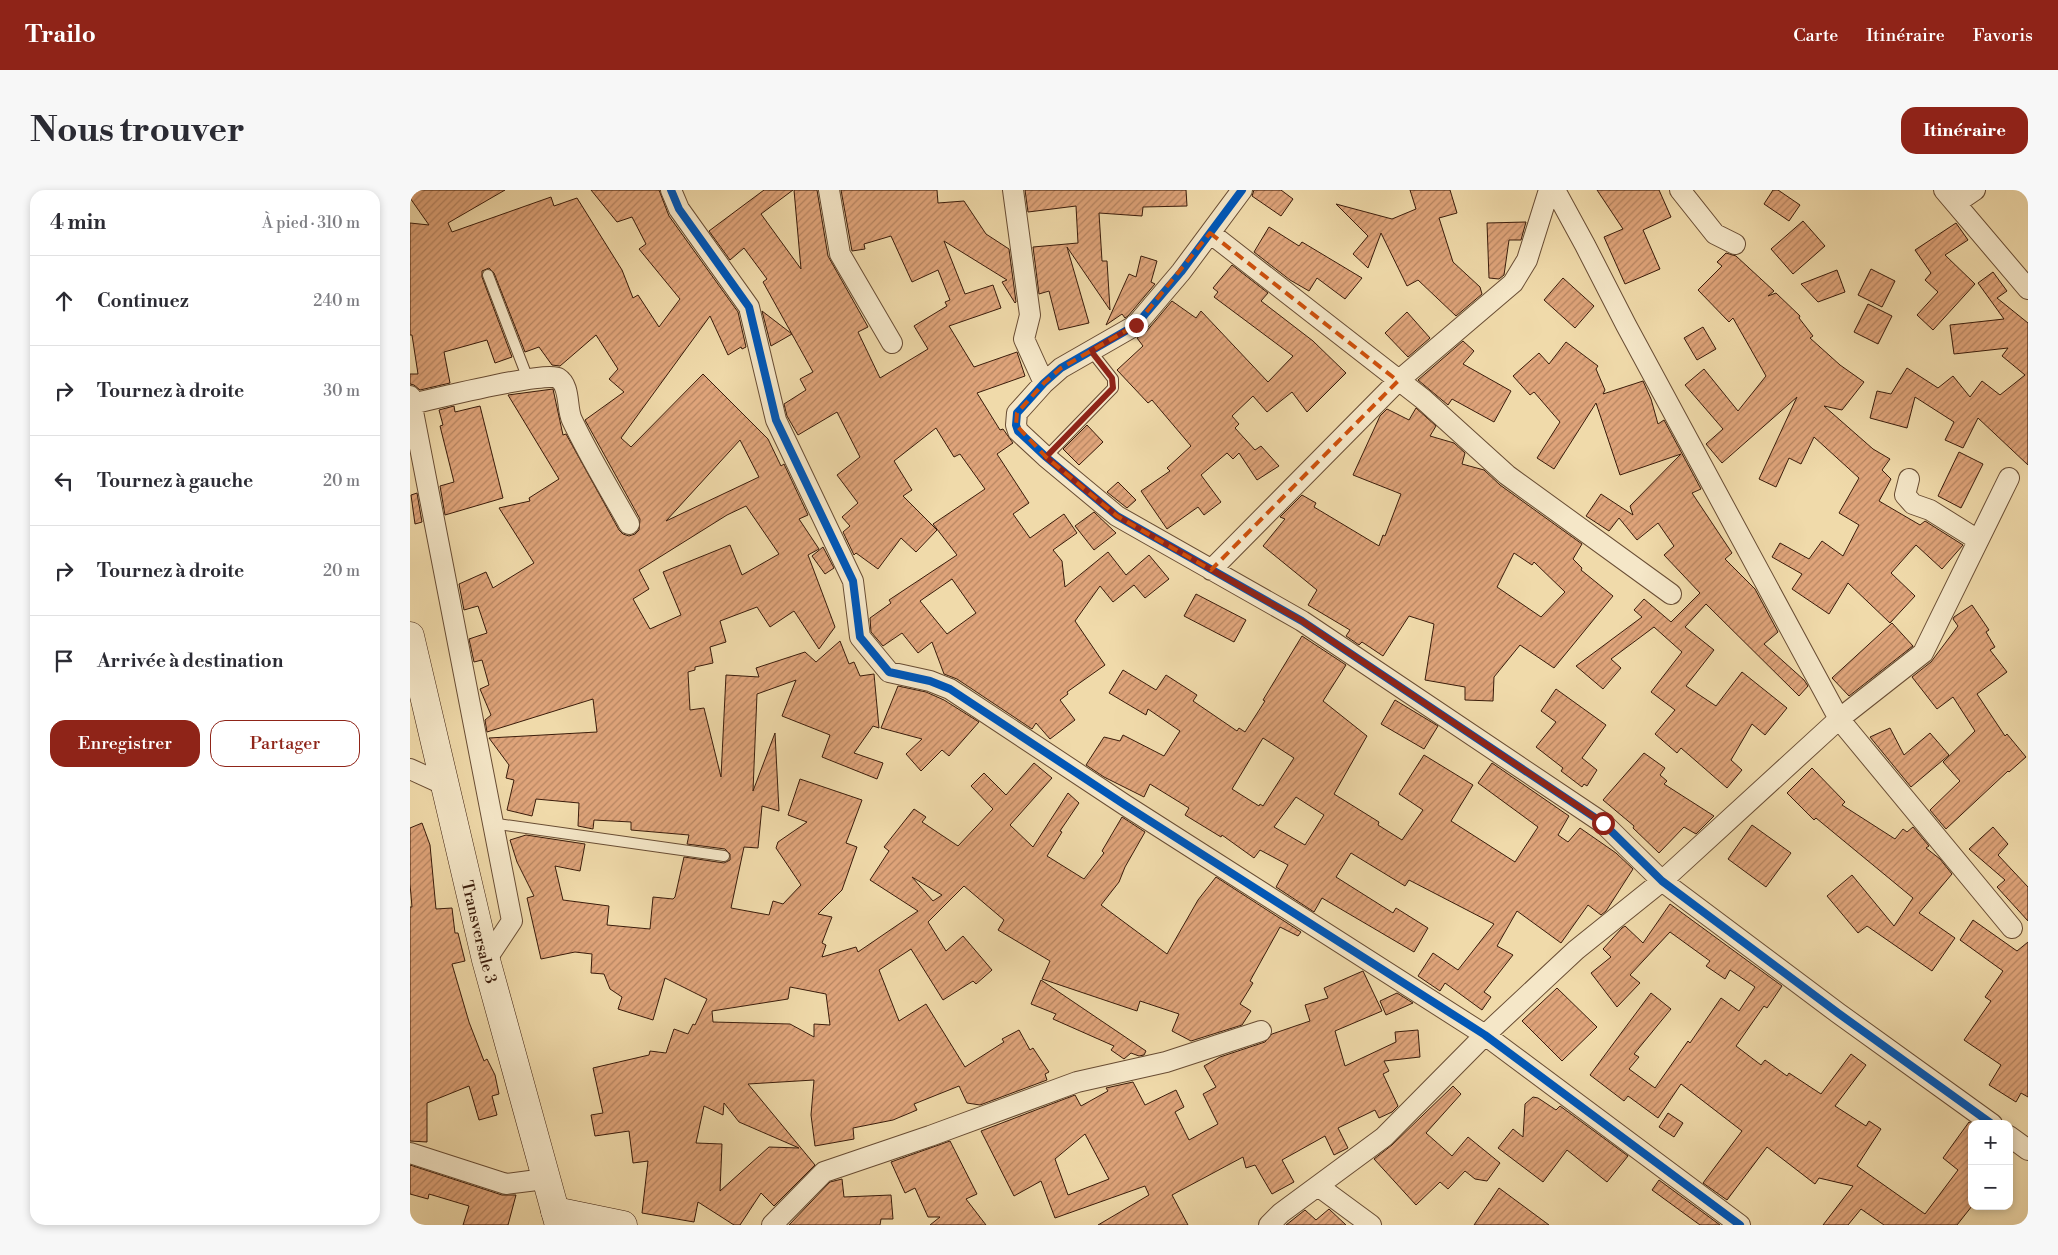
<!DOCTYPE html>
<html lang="fr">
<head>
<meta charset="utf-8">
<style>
	:root { --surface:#fff; --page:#f7f7f7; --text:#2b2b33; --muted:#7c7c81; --line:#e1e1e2; --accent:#8f2418 }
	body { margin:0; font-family:"Libre Bodoni",serif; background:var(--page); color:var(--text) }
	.controls { position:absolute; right:15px; bottom:15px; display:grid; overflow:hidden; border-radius:10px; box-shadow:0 2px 8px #0003 }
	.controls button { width:45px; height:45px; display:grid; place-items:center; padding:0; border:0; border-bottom:1px solid var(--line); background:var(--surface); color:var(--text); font:25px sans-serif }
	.stop { position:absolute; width:15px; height:15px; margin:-11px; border:4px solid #8f2418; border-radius:50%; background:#fff }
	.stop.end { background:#8f2418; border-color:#fff; box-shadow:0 1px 5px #0008 }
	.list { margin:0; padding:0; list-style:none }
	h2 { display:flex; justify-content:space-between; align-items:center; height:65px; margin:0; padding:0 20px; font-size:21px }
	h2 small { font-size:16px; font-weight:400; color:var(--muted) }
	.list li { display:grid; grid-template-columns:32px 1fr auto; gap:15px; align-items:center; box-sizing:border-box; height:90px; padding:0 20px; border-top:1px solid var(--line) }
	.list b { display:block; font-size:19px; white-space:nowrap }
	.list em { font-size:16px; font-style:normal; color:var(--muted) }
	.actions { display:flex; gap:10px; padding:15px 20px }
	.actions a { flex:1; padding:11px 0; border:1px solid var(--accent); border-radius:15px; text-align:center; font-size:18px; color:var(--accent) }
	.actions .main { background:var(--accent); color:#fff }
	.icon { flex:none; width:28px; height:28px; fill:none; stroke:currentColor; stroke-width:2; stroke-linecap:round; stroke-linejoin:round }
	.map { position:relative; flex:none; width:1618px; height:1035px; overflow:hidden; border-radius:15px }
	header { display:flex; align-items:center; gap:30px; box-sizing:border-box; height:70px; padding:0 25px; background:var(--accent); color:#fff }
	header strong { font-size:24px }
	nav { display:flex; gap:28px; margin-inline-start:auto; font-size:18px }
	.intro { display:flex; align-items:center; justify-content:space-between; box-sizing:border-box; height:120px; padding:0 30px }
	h1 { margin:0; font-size:35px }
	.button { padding:12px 22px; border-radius:15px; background:var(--accent); color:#fff; font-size:18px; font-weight:700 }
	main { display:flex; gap:30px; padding:0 30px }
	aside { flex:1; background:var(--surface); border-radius:15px; box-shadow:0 2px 8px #0003 }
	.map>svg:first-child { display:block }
</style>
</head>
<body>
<header>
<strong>Trailo</strong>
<nav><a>Carte</a><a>Itinéraire</a><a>Favoris</a></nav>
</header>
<div class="intro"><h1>Nous trouver</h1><a class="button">Itinéraire</a></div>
<main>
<aside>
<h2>4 min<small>À pied · 310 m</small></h2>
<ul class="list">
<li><svg class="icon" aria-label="ahead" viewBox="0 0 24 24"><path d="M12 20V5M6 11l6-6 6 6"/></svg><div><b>Continuez</b></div><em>240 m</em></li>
<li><svg class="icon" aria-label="right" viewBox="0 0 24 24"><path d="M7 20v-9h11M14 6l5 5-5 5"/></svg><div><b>Tournez à droite</b></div><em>30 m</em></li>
<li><svg class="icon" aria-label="left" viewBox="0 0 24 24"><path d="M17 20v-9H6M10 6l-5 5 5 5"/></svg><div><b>Tournez à gauche</b></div><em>20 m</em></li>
<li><svg class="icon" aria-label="right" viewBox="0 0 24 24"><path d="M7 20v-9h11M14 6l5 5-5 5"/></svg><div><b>Tournez à droite</b></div><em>20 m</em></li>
<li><svg class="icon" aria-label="arrive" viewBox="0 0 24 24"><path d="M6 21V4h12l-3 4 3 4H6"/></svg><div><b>Arrivée à destination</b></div></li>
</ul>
<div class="actions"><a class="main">Enregistrer</a><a>Partager</a></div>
</aside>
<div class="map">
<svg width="1618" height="1035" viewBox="0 0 1618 1035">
	<defs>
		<pattern id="building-hatch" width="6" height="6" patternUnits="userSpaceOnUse" patternTransform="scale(1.25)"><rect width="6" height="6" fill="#dfa47a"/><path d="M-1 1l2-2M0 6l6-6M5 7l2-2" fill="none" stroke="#b68562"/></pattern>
	</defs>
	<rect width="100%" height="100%" fill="#f0daaa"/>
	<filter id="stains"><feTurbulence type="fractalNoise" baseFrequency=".004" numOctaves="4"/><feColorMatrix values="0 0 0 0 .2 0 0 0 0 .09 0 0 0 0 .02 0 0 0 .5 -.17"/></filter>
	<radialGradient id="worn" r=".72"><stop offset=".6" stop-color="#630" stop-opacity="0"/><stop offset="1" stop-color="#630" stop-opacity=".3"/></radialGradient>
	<path fill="url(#building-hatch)" stroke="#3a1c0b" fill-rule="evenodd" d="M0 0H95L38 33 42 42 141 7 144 16 167 8 212 80 223 108 228 105 249 137 270 109 229 59 236 54 222 27 207 32 181 0H249L259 26 328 122 336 157 332 159 331 157 318 165 300 126 211 248 221 257 293 184 358 249 371 276 374 274 398 325 389 329 409 359 398 365 425 437 409 459 384 421 360 437 347 417 310 431 316 452 300 457 303 473 285 477V480L278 482 280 520 294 518 311 587 316 485 349 487 346 478 395 462 406 472 430 451 439 474 444 472 450 486 464 484 469 538 463 536 444 563 473 573 467 589 412 567 420 545 372 526 386 490 347 504 343 601 365 543 369 621 352 616 348 658 334 657 321 718 359 725 363 711 373 714 391 695 366 658 368 652 397 632 378 625 390 589 452 610 436 653 447 657 432 700 408 724 422 727 412 753 416 755 412 767 446 757 448 762 508 721 460 690 479 661 474 657 504 619 516 627 512 632 548 656 583 619 561 596 574 583 596 605 624 573 642 588 600 635 623 657 658 603 669 613 650 641 652 642 637 666 674 689 694 663 692 661 712 627 735 642 715 677 709 692 691 715 757 764 788 710 806 687 891 742 888 746 870 737 840 791 843 793 830 814 841 821 832 835 781 851 762 841 769 824 730 811 727 821 632 789 640 771 588 740 594 730 554 696 518 732 536 761 553 746 582 780 566 794 563 791 533 810 501 759 469 780 489 831 516 814 555 877 594 852 592 849 609 840 620 860 623 858 639 882 635 884 637 890 570 915 557 913 549 896 504 914 507 920 483 930 443 938 444 949 405 956 401 925 404 890 338 894 405 975 364 1016 351 1003 330 1035H324L288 1012 284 1032 232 1023 238 971 223 973 219 941 185 946 181 925 193 923 183 878 239 865 240 861 256 863 264 839 278 844 283 834 285 835 297 809 255 788 243 830 208 819 212 807 200 799 194 784 181 783 182 764 165 762 131 769 117 708 124 706 107 672 100 650 116 645 175 654 170 681 145 676 153 710 199 716 197 735 240 739 243 707 263 709 265 707 274 667 314 673 320 670V664L315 659 277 654 279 645 221 640V632L184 630 183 639 168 636 169 613 126 609 122 626 97 620 104 590 96 588 99 575 79 548 187 542 183 509 77 542 75 530 81 525 70 499 79 495 72 470 64 472 59 449 77 443 68 416 54 420 49 394 76 382 83 398 124 373 89 318 120 311 119 308 149 289 98 205 143 199 153 245 156 244 209 340 213 344 219 346 225 344 229 340 230 329 175 230 214 202 199 189 208 179 186 145 150 176 142 175 129 157 115 162 84 83 79 78 72 81V87L102 167 85 173 77 150 34 162 40 193 10 200 4 195 0 194V184H8L2 145H0V33L19 35 0 8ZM330 250 349 287 256 331ZM336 316 369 364 332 385 320 355 253 382 271 425 240 439 223 409 239 399 229 380 317 325ZM502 687 532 705 523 711ZM380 797 416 804 420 835 404 834V847L380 834 303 832 302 821 378 809ZM314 913 329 932 389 958 359 957 310 1001 312 954 286 953 294 916 313 925Z
		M354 0H383L351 24 391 79 384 0H407L418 66 458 137 448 142 470 188 518 159 504 136 537 116 535 112 540 110 528 80 502 92 481 46 454 54 455 59 442 61 431 0H527L528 13 554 11 576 44 599 59 606 112 605 113 592 92 597 90 534 51 555 104 583 95 591 118 539 136 564 177 607 162 615 186 567 203 590 240 593 239 603 253 587 264 619 313 603 324 620 348 654 324 667 343 643 360 652 371 655 397 698 362 716 385 739 365 759 389 735 408 724 395 703 412 690 396 665 431 695 475 657 502 658 504 650 510 665 530 640 549 626 533 622 539 547 489 534 484 522 452 508 463 492 443 473 456 461 442 460 428 481 413 479 410 547 365 523 334 575 299 550 264 544 267 526 238 484 271 502 300 493 306 527 340 506 362 491 348 468 379 446 363 444 365 433 342 440 336 432 327 448 313 427 285 450 267 427 222 388 245 377 226 374 214 396 200 390 189 403 182 353 92 357 89 334 58 320 70 299 41ZM542 389 566 423 537 444 510 411Z
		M615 0H776L777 16 733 17 732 26 689 23 692 71H697L700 120 657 57 679 133 649 140 639 101 629 104 623 57 668 53 666 16 618 22Z
		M844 0H871L883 9 871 26 842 6Z
		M1000 0H1040L1047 23 1029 28 1043 72 1070 97 1072 104 1046 126 1008 90 997 96 971 43 958 78 943 64 958 46 926 14 982 29 1006 19Z
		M1187 0H1249L1261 27 1233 40 1250 79 1215 94 1194 47 1213 39Z
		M1363 0H1368L1390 15 1379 31 1354 14Z
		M1393 31 1415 56 1383 84 1361 59Z
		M1116 32 1111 50H1099L1094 85 1089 89 1079 88 1077 33Z
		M1546 33 1558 50 1535 65 1565 94 1523 140 1507 125 1528 102 1515 90 1521 83 1505 60Z
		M859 37 889 56 892 52 952 88 935 109 907 88 899 101 880 90 844 62Z
		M1316 63 1326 66 1364 101 1358 106 1366 103 1390 126 1389 128 1403 146 1400 148 1430 175 1454 192 1432 220 1414 216 1463 259 1480 269 1472 280 1481 289 1469 311 1510 335 1515 331 1553 355 1532 379 1506 355 1481 383 1505 406 1480 433 1438 393 1419 424 1382 399 1392 384 1362 367 1370 353 1399 369 1412 351 1433 366 1449 335 1429 323 1449 288 1404 247 1391 274 1379 268 1366 297 1349 289 1387 207 1312 273 1296 254 1313 239 1275 195 1294 179 1328 221 1356 186 1323 128 1319 132 1288 100 1312 76 1307 72Z
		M731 66 747 71 741 92 745 94 718 126 715 128 712 124 696 135 719 84 726 87Z
		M822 75 858 103 851 111 903 151 936 183 897 222 882 202 857 222 843 206 822 226 829 234 825 238 845 260 851 256 869 276 847 290 829 263 823 269 817 263 791 285 811 312 794 325 788 317 757 339 731 301 760 281 757 278 781 256 742 210 738 213 707 180 733 156 727 148 735 143 762 111 786 128 791 121 858 192 883 166 804 107 808 102 803 98Z
		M1461 79 1485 91 1472 117 1448 105Z
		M1427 80 1435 102 1408 112 1391 94Z
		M1583 82 1597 101 1587 108 1618 133V275L1568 228 1553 258 1535 250 1544 232 1505 207 1497 238 1460 228 1467 201 1481 204 1497 178 1528 198 1543 186 1560 207 1572 191 1590 205 1615 185 1592 166 1598 158 1544 164 1540 135 1594 129 1568 93Z
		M1153 88 1184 116 1165 138 1134 110Z
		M1458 114 1482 126 1468 154 1444 142Z
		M352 121 382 144 361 156Z
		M997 122 1020 148 998 167 975 143Z
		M1293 137 1306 159 1287 170 1274 148Z
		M1053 151 1064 161 1053 174 1101 201 1084 232 1042 209 1038 215 1008 190Z
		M1156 152 1188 176 1186 179 1195 200 1193 204 1233 191 1241 209 1248 234 1254 230 1291 299 1282 303 1322 363 1315 369 1345 399 1368 442 1354 454 1394 490 1398 496 1389 506 1296 414 1275 437 1304 460 1276 496 1306 516 1332 482 1377 518 1355 545 1342 534 1321 570 1332 580 1317 598 1271 558 1267 563 1245 544 1265 520 1241 502 1272 462 1244 437 1201 469 1211 478 1193 499 1166 476 1232 427 1224 420 1234 409 1261 432 1290 403 1254 365 1264 356 1248 333 1227 350 1209 328 1199 341 1176 326 1191 304 1223 325 1220 316 1271 264 1210 285 1186 213 1144 279 1127 268 1150 232 1124 202 1120 205 1103 186 1129 163 1139 174Z
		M44 216 45 222 70 216 93 308 35 325 30 296 44 292 30 236 33 235 29 220Z
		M1006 218 1026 236 1020 246 1044 253 1055 263 1052 274 1074 280 1090 295 1172 354 1163 369 1172 378 1171 380 1203 406 1144 478 1110 455 1084 487 1083 511 1055 510V497L1015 490 1024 434 999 426 973 466 952 452 949 455 936 446 940 440 898 415 907 400 853 356 875 329 870 327 892 305 906 313 904 317 969 356 973 345 975 346 991 304 943 285 970 226 977 219 999 230ZM1104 363 1122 375 1124 372 1155 402 1131 427 1087 397Z
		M677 235 693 252 669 275 653 259Z
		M1549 262 1573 274 1551 318 1528 306Z
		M708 292 726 310 717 318 697 302Z
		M7 303 12 332 5 334 1 305Z
		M684 322 706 343 684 360 665 336Z
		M413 357 424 378 415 384 402 366Z
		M786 404 836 430 824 452 774 426Z
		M1562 415 1579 440 1576 442 1585 457 1580 460 1597 482 1567 504 1595 546 1597 544 1616 567 1599 582 1598 581 1536 639 1520 620 1550 591 1533 572 1565 541 1543 507 1527 519 1502 487 1521 472 1548 436 1543 429 1544 427Z
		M1482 433 1503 456 1439 506 1422 488Z
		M892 446 936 475 913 511 957 546 924 604 969 632 968 635 992 650 1013 620 989 604 1014 565 1063 595 1041 631 1105 672 1128 637 1068 593 1082 573 1159 626 1148 645 1158 652 1170 638 1206 663 1223 679 1196 721 1191 725 1178 715 1151 753 1107 721 1087 756 1103 765 1074 802 1081 807 1072 820 1035 793 1030 801 1008 786 1023 763 1048 780 1084 734 999 690 995 696 941 663 926 687 983 723 986 718 1018 738 1004 762 912 708 904 722 866 697 878 675 850 660 844 668 812 645 811 647 775 625 779 618 740 594 734 607 694 587 676 575 694 547 710 551 713 545 754 566 770 541 738 519 736 525 699 503 713 480 746 500 756 485 787 505 783 511 827 541 829 538 835 542 855 511 853 510ZM853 548 884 568 853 616 850 614 849 616 822 599ZM886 607 914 625 895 655 864 637Z
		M488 496 516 502 534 510 569 532 539 566 532 560 511 581 496 564 512 549 471 538Z
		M1146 499 1196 535 1172 568 1187 580 1177 596 1174 594 1172 597 1151 581 1153 578 1126 557 1146 532 1131 521Z
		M985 510 1028 536 1014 559 971 534Z
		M1480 538 1494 565 1520 543 1539 565 1501 597 1460 547Z
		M1234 563 1255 578 1250 585 1257 591 1254 594 1304 626 1286 644 1274 637 1249 663 1223 638 1224 636 1193 610Z
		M1402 578 1435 612 1432 615 1485 649 1493 639 1497 642 1503 637 1519 656 1516 658 1530 669 1542 684 1509 723 1545 748 1522 781 1457 736 1448 743 1417 706 1442 685 1484 736 1503 708 1406 628 1404 630 1377 603Z
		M12 633 20 655 26 719 42 718 45 743H48L55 771 42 774 59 832 74 871 77 869 85 885 89 904 82 906 87 925 69 930 59 896 17 913V952L0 951V717H2L0 694V638Z
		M1342 635 1381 663 1356 697 1318 669Z
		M1583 637 1598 654 1588 665 1618 697V731L1587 697 1595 690 1559 659Z
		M1260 714 1372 796 1357 818 1354 816 1326 856 1351 875 1355 870 1377 886 1379 883 1411 904 1441 864 1456 875 1425 916 1456 936 1459 931 1471 939 1447 976 1515 1024 1548 980 1533 968 1559 932 1562 934V1016L1547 1035H1474L1451 1019 1438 1035H1413L1443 996 1409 988 1405 994 1357 957 1317 1010 1293 993 1332 941 1271 894 1248 928 1218 906 1214 911 1180 885 1241 803 1261 819 1224 864 1229 867 1219 879 1245 898 1278 851 1280 853 1311 808 1329 821 1345 797 1320 780 1315 789 1296 776 1300 771 1260 742 1220 785 1230 793 1207 817 1181 783 1201 767 1193 759 1212 738 1215 736 1233 753Z
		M1563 730 1607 761 1618 752V907L1611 903 1606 912 1579 895 1591 875 1554 850 1581 811 1575 807 1593 781 1550 750Z
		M953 781 972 821 925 841 935 876 986 852 985 842 1008 840 1010 867 974 871 979 881 973 884 988 916 982 922 969 928 965 920 928 938 938 958 924 965 915 946 872 970 884 992 862 1004 845 975 836 978 833 967 762 1005 778 1035H688L739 1005 735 996 645 1028 631 991 604 1006 571 941 665 905 671 916 698 901 696 898 723 892 735 915 766 900 774 917 765 922 779 950 808 934 793 904 806 897 794 876 810 867 855 852 862 844 900 831 895 815 918 808 914 798ZM675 944 699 989 658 1005 645 969Z
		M631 790 736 861 734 865 729 866 721 863 714 869 701 860 704 856 643 829 646 824 621 814Z
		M1147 798 1187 837 1152 871 1112 831Z
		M987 803 1003 813 976 825 970 811Z
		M1043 896 1051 904 1016 943 1042 966 1058 947 1090 973 1077 991 1065 989 1055 981 1038 999 1030 992 1006 1015 964 969 982 955Z
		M1123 907 1128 908 1146 920 1150 916 1218 966 1197 992 1157 960 1133 992 1088 958 1103 939 1113 947 1115 914Z
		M1258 923 1273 933 1264 947 1249 937Z
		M540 951 567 1004 556 1009 576 1035H520L530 1027H518L505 998 495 1003 481 972Z
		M0 975 92 1005H106L98 1035H53L59 1016 19 1004 18 1009 0 1004Z
		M432 989 434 1007 481 1005 483 1029H471L470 1035H379L420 992Z
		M1249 990 1310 1035H1290L1242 1000Z
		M1089 998 1139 1035H1064Z
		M919 1019 936 1035H876L895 1020 906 1030Z"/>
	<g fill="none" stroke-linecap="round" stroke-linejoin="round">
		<defs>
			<path id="lane" d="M78 85 118 189
				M636 267 703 198V189L681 161
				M81 633 314 666"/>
			<path id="street" d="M261 0 269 19 339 117 366 230 443 391 450 447 479 482 520 491 540 499 715 615 1075 845 1330 1035
				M419 0 430 64 482 153
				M603 0 620 125 614 149 634 193
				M832 0 771 82 726 135 651 178 634 193 607 223 606 235 608 241 636 267 707 326 892 431 1193 633 1252 691 1428 823 1582 934
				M1145 0 1175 55 1216 135 1429 529 1602 738
				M1270 0 1305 44 1325 54
				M1534 0 1618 99
				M1546 13 1565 0
				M800 43 1013 209 1097 285 1261 404
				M0 206 102 731 76 770
				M2 214C23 209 137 181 148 188 161 196 156 218 162 230 179 266 200 300 219 334
				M1499 289 1495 305 1503 314 1520 320 1568 350
				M801 380 988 191 1103 93 1117 70 1139 0
				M0 579 35 595
				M1599 946 1618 960
				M0 963 96 994 135 989
				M908 996 961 1035
				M362 1035 414 982 520 946 667 892 756 872 851 841
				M859 1035 871 1023 974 947 1075 845 1166 760 1252 691 1429 529 1513 463 1599 288"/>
			<g id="secondary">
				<path id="s1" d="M0 446 76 770 149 1035"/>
				<path d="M145 1021 213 1035"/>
			</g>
		</defs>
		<use href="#lane" stroke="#684c33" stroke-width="12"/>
		<use href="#street" stroke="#684c33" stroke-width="22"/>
		<use href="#secondary" stroke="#3a1c0b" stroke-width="29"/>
		<use href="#lane" stroke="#f5e7c8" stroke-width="10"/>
		<use href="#street" stroke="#f5e7c8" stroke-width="20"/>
		<use href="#secondary" stroke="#f5e7c8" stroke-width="28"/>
		<defs>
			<path id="cycleway" d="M261 0 269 19 339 117 366 230 443 391 450 447 479 482 520 491 540 499 715 615 1075 845 1330 1035
				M832 0 771 82 726 135 651 178 634 193 607 223 606 235 608 241 636 267 707 326 892 431 1193 633 1252 691 1428 823 1582 934"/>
		</defs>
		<use href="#cycleway" stroke="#f5e7c8" stroke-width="11"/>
		<use href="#cycleway" stroke="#0057b8" stroke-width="8"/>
	</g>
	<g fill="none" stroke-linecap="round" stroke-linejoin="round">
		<path stroke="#8f2418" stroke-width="6" d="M726 135 681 161 702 188 703 198 636 267 707 326 892 431 1193 633"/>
	</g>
	<path fill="none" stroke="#ce500c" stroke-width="4" stroke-dasharray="10 6" stroke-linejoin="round" d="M800 43 988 191 801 380 707 326 636 267 606 235 607 223 634 193 651 178 726 135Z"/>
	<g text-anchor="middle" stroke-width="4" stroke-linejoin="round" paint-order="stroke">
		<g font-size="16" fill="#3a1c0b" stroke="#f5e7c8">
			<text dy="6" stroke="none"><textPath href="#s1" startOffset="304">Transversale 3</textPath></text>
		</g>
	</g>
	<rect width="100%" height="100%" filter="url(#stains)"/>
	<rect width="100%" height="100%" fill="url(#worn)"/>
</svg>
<div class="controls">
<button>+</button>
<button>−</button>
</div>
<div class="stop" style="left:1193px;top:633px"></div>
<div class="stop end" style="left:726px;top:135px"></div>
</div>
</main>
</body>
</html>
